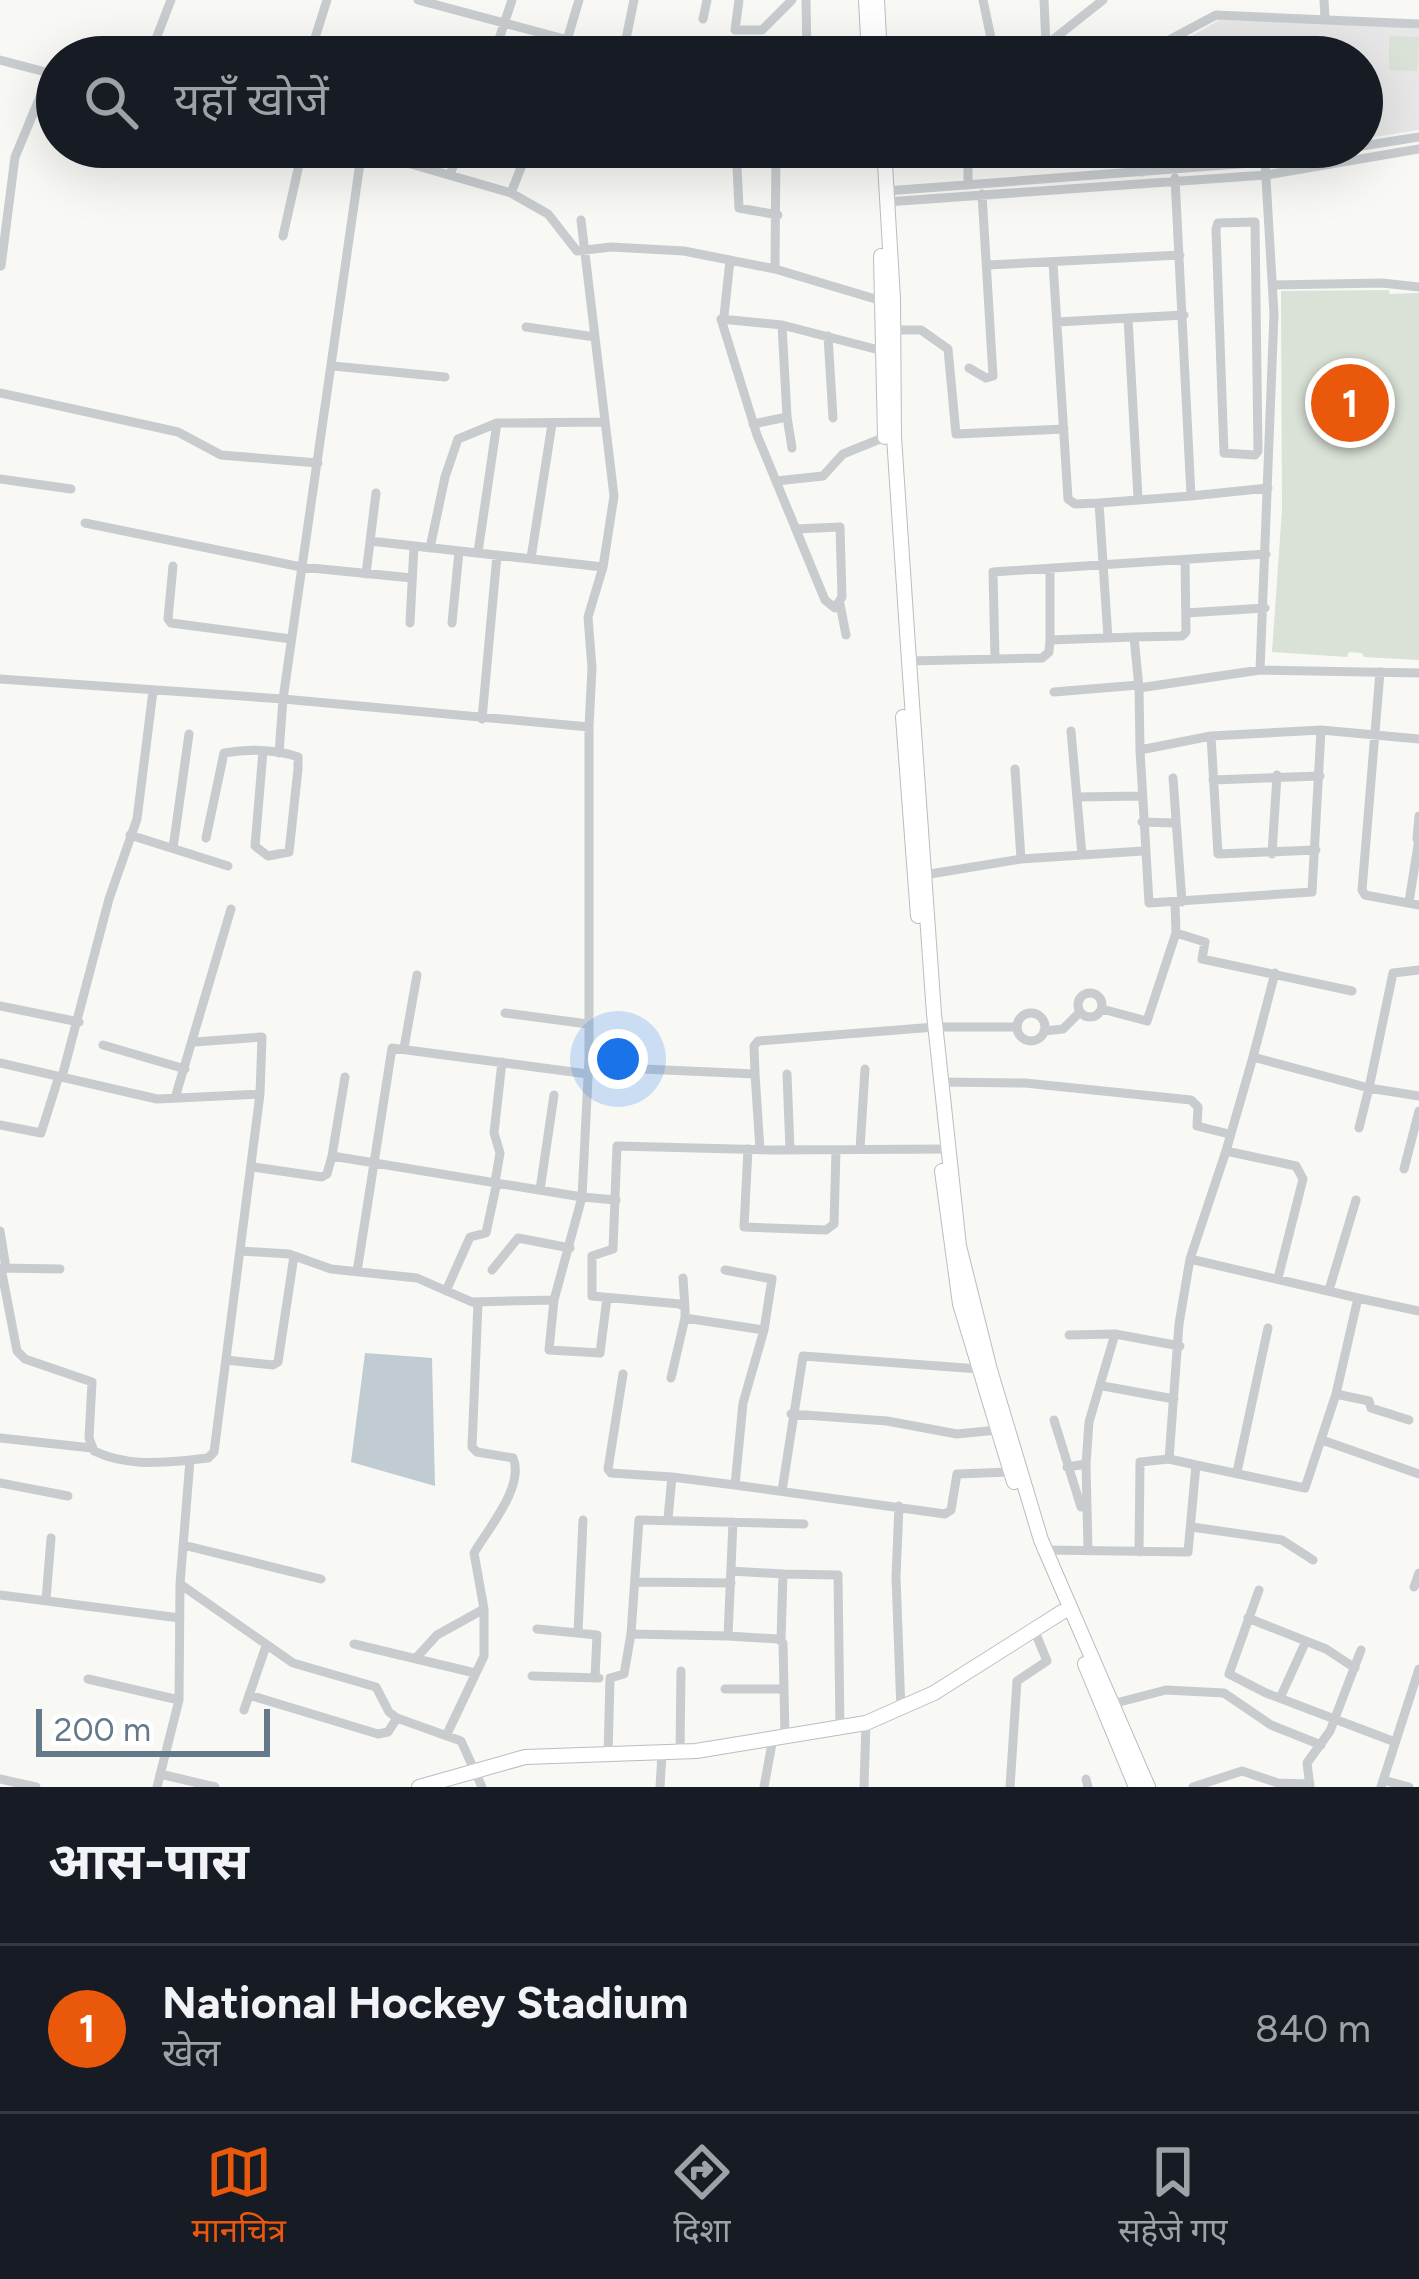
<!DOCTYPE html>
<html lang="hi">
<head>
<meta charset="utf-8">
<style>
	:root { --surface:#171b24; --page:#242831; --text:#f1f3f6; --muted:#9ea1a6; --line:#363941; --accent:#ea580c }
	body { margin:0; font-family:Figtree,"Noto Sans Devanagari",sans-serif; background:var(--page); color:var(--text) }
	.scale { position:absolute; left:36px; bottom:30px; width:234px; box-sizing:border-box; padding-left:12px; border:6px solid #647989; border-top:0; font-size:33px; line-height:42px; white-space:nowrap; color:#647989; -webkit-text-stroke:9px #fff; paint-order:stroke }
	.you { position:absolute; left:618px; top:1059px; width:42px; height:42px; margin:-30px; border:9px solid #fff; border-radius:50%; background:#1a73e8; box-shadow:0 0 0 18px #1a73e833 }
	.badge { display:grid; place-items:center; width:78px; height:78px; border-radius:50%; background:var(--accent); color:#fff; font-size:39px; font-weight:700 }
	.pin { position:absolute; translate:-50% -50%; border:6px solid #fff; box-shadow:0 3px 12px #0006 }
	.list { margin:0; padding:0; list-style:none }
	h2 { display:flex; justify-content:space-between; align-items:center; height:156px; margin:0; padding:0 48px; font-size:51px }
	h2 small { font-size:39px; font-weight:400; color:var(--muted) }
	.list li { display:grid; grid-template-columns:78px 1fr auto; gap:36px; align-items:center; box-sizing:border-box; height:168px; padding:0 48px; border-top:3px solid var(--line) }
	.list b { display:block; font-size:45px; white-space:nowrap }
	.list p { margin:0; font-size:39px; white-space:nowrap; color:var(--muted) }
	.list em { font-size:39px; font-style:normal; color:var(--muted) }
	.icon { flex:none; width:66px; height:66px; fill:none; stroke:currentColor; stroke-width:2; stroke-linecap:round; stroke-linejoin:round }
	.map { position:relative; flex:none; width:1419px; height:1787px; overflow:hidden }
	.search { position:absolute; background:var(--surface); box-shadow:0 12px 48px #0002; left:36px; right:36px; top:36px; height:132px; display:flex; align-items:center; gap:30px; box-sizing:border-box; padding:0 42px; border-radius:66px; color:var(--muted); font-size:45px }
	.sheet { height:324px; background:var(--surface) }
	nav { display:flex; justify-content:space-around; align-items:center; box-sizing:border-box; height:168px; border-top:3px solid var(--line); background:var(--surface); font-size:33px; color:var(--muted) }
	nav a { display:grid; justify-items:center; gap:6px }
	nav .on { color:var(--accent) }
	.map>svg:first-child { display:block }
</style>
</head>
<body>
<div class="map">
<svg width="1419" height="1787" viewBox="0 0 1419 1787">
	<rect width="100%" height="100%" fill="#f8f8f5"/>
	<path fill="#e6e7e6" d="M1219 20 1353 22 1419 29V130L1362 139V57H1156Z
		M1147 147H1308L1255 155 1147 160Z"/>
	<path fill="#dae1d6" d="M1389 36 1419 37 1417 71 1389 70Z
		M1389 290 1390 294 1419 293V660L1364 657 1362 653 1349 652 1347 657 1272 652 1282 510 1281 291Z"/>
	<path fill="#c1ccd2" d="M365 1353 432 1358 435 1486 351 1462Z"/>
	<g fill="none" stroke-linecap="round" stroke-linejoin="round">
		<defs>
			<path id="secondary" d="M866 0 869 57
				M877 0 880 57
				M884 147 893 299 894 437 909 661 934 1014 959 1246 990 1370 1041 1540 1148 1787
				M881 256 885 437
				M903 717 918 916
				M942 1171 960 1304 1014 1482
				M1085 1664 1136 1787
				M419 1787 525 1757 696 1751 866 1723 934 1693 1062 1612"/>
		</defs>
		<use href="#secondary" stroke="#b7bec2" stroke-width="16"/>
		<path stroke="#c8cccf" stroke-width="9" d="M418 0 568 40
			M739 0 735 30H762L792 0
			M806 0 807 57
			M983 0 995 57
			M1044 0 1046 46
			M1324 0 1325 18
			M703 19 707 0
			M626 39 634 0
			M149 57 171 0
			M309 57 327 0
			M493 57 512 0
			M562 57 579 0
			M1031 57 1103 0
			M1150 57 1171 39 1216 15 1419 24
			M0 60 57 75
			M1362 146 1419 137
			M352 147 511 193 548 214 577 251 611 247 684 251 775 269 882 301
			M736 147 739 208 778 215
			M777 157H848
			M1142 172V147
			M450 175 460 147
			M1175 178 1191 496 1268 488
			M968 185V147
			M886 191 1265 162 1355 147
			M511 193 529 147
			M886 202 1266 175 1419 149
			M581 220 614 496 603 567 588 617 592 668 589 727
			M1255 222 1258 451 1255 455 1224 453 1216 229 1218 223Z
			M283 236 303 147
			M1053 263 1068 499 1075 504 1099 503
			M988 265 1180 255
			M1 266 15 157 50 73
			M775 269 776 147
			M1273 285 1382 283 1419 287
			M724 316 730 260
			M1128 318 1138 498
			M1057 322 1184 315
			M782 325 787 417 792 448
			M526 327 595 337
			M894 330H921L948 349 956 434 1064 429
			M828 336 833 418
			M333 366 445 377
			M969 368 986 378 993 376 982 194
			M0 393 178 432 221 455 318 463
			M753 424 787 417
			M0 479 71 489
			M776 481 823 476 843 454 885 437
			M85 523 301 567 412 578
			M796 529 840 527 842 597 835 608 825 600 757 435 721 319 782 325 883 351
			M370 541 603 567
			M430 548 445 477 458 439 497 423 603 422
			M478 552 497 423
			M531 558 552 424
			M173 566 168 619 171 623 291 639
			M366 574 376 493
			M840 604 846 635
			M1186 613 1265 608
			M410 623 414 546
			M452 623 459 551
			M1134 637 1182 636 1186 632 1185 560
			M1108 638 1099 503 1191 496
			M1050 640V571
			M995 659 993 572 1266 554
			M909 661 1042 658 1049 652 1050 640 1134 637 1139 688 1260 670 1419 673
			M1260 670 1274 314 1265 162
			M1380 672 1362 890 1365 895 1419 905
			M0 679 283 699 362 149
			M1139 688 1140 750
			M1054 692 1139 685
			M482 719 497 555
			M1321 730 1312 892 1149 903 1140 750 1211 736Z
			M1321 730 1419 739
			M1071 731 1082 855
			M1211 736 1218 854 1316 850
			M279 753 283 699 589 727V1058L582 1197 616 1200
			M1015 769 1021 859
			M1173 778 1182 902
			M1213 780 1320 776
			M1079 797 1140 796
			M1142 822 1174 823
			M130 835 228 866
			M206 838 224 753C247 749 276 749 298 757V769L289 852 268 856 255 846 263 751
			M1417 839 1419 816
			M173 848 189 734
			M1272 854 1277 775
			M924 875 1021 859 1143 851
			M1409 902 1419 839
			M1176 933 1205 942 1202 959 1352 991
			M1078 1005a12 12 0 1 1 24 0a12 12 0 1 1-24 0Z
			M0 1006 79 1022
			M1102 1009 1147 1021 1176 933 1175 903
			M505 1013 588 1024
			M1017 1027a14 14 0 1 1 28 0a14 14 0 1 1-28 0Z
			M1044 1031 1063 1029 1080 1012
			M103 1045 185 1069
			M404 1048 417 975
			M1253 1057 1275 973
			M0 1063 157 1099 260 1094 262 1037 195 1042
			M643 1069 755 1074 760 1150
			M755 1074 754 1046 758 1041 935 1027H1017
			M787 1074 790 1150
			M62 1077 109 899 137 819 153 691
			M941 1082 1025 1083 1191 1100 1198 1107 1197 1126 1229 1134
			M175 1098 231 909
			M0 1125 41 1133 59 1076
			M1359 1128 1369 1088 1419 1096
			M748 1149 744 1227 826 1230 834 1224 836 1150
			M860 1149 865 1069
			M1226 1151 1253 1057 1369 1088 1393 973 1419 970
			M332 1156 345 1077
			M253 1167 322 1177 327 1174 332 1156 582 1197 554 1300 549 1350 600 1353 607 1298
			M1404 1169 1419 1111
			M495 1182 500 1153 494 1133 502 1062
			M540 1190 554 1095
			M0 1231 6 1268
			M241 1251 289 1254 331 1269 417 1278 472 1302 554 1300
			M1190 1259 1226 1151 1296 1166 1303 1179 1278 1278
			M0 1268 60 1269
			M1 1268 17 1351 25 1359 92 1382 89 1438 94 1451C126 1466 156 1463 190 1460L180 1584 293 1663 376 1687 389 1712 397 1718 461 1741 482 1787
			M492 1270 518 1238 570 1248
			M725 1270 772 1279 764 1330
			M357 1272 392 1048 588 1074
			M683 1278 685 1308
			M1329 1290 1356 1200
			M446 1291 470 1237 486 1233 497 1182
			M1358 1298 1419 1311
			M1069 1335 1115 1334 1180 1346
			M226 1360 273 1365 278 1362 294 1256
			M623 1374 608 1469 611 1473 672 1477
			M671 1378 685 1318
			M1103 1386 1174 1399
			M1336 1394 1369 1401 1371 1408 1409 1420
			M791 1414 887 1421 957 1434 997 1430
			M1054 1420 1081 1507
			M0 1438 92 1448
			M1322 1440 1419 1474
			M190 1460 208 1458 214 1452 260 1094
			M1086 1464 1089 1422 1115 1334
			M1067 1467 1086 1464 1088 1551
			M1237 1472 1268 1328
			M0 1483 68 1496
			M735 1485 945 1514 951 1510 957 1474 1010 1472
			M782 1491 803 1356 979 1369
			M899 1506 896 1577 901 1711
			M668 1518 672 1477 735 1485 743 1403 764 1330 685 1318V1308L680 1304 592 1296V1256L613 1249 617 1146 772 1150 949 1149
			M1192 1527 1282 1540 1313 1560
			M183 1545 321 1579
			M1046 1550 1188 1552 1196 1465 1305 1488 1336 1394 1358 1298 1190 1259 1179 1324 1169 1459 1196 1465
			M1139 1552 1140 1462 1169 1459
			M731 1571 783 1574
			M635 1582 731 1583
			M1414 1587 1419 1573
			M1259 1590 1229 1674 1266 1693 1395 1742
			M0 1595 180 1618
			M46 1600 51 1538
			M1248 1618 1326 1649 1355 1668
			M537 1629 597 1635 595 1678
			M578 1632 583 1520
			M631 1634 728 1636 733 1522
			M728 1636 778 1639 783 1643 785 1737
			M781 1640 783 1574 838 1575 840 1730
			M354 1644 475 1673
			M416 1658 437 1635 484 1609
			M532 1676 599 1678
			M88 1679 179 1700
			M725 1689H784
			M249 1695 378 1734 388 1732 397 1718
			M1280 1698 1306 1641
			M1112 1704 1166 1690 1224 1693 1271 1725 1321 1745
			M244 1710 266 1646
			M447 1734 484 1656V1609L474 1553C488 1529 525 1486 513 1458L477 1452 472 1447 478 1303
			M680 1753 681 1671
			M608 1757 610 1678 624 1674 631 1634 639 1520 804 1524
			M160 1774 215 1787
			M0 1779 36 1787
			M1086 1779 1088 1787
			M1383 1780 1409 1787
			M157 1787 179 1700 180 1585
			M660 1787 662 1754
			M764 1787 773 1738
			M864 1787 866 1723
			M1010 1787 1017 1681 1047 1661 1033 1627
			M1193 1787 1242 1771 1278 1783 1310 1784
			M1310 1787 1307 1763 1330 1731 1361 1650
			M1381 1787 1419 1669"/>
		<use href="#secondary" stroke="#fff" stroke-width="14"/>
	</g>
</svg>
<div class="scale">200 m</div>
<div class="you"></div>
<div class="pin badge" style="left:1350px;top:403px">1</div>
<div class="search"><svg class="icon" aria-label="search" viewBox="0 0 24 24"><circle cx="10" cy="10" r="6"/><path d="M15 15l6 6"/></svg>यहाँ खोजें</div>
</div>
<section class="sheet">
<h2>आस-पास<small></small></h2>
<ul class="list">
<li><span class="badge">1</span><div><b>National Hockey Stadium</b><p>खेल</p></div><em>840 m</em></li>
</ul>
</section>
<nav>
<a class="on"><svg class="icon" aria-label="map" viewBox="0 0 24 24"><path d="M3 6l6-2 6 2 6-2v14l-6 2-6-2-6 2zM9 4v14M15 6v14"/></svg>मानचित्र</a>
<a><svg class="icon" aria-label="directions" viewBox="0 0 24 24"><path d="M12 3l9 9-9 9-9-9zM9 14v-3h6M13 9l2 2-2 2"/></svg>दिशा</a>
<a><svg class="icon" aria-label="saved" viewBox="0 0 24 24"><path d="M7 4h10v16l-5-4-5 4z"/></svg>सहेजे गए</a>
</nav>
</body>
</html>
